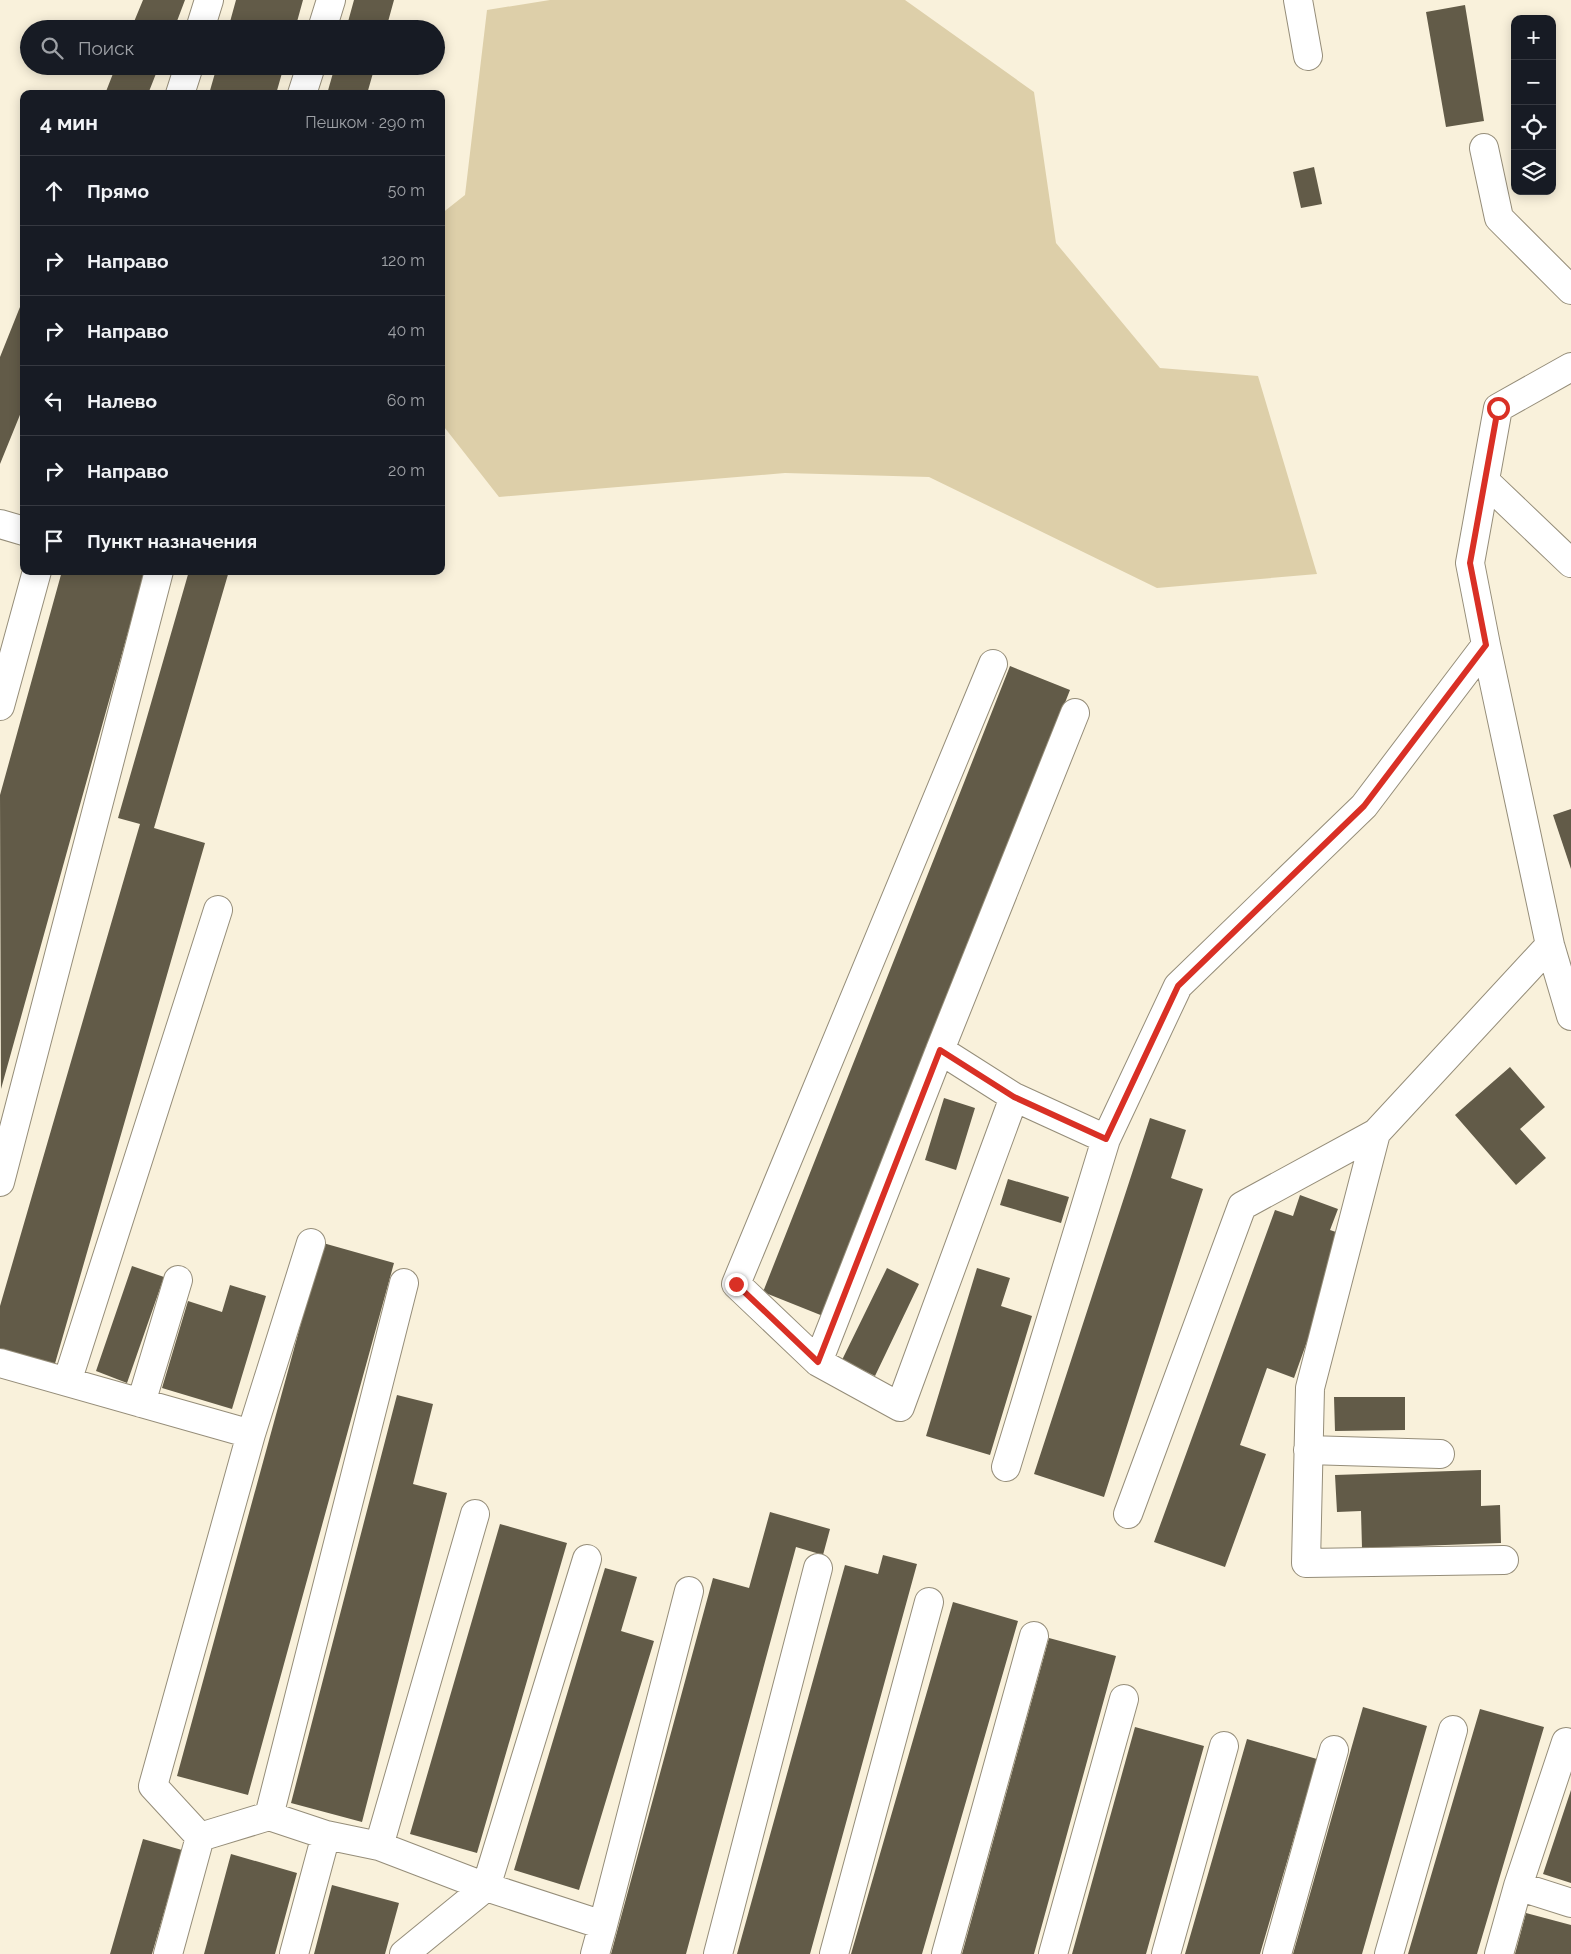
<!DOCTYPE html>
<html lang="ru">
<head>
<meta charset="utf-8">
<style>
	:root { --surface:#171b24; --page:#242831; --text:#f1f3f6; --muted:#9ea1a6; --line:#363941 }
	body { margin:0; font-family:Raleway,sans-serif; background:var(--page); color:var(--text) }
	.controls { position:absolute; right:15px; top:15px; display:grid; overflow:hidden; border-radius:10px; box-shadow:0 2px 12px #0003 }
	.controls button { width:45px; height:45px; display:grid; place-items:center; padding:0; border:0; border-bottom:1px solid var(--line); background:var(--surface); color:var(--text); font:25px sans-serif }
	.stop { position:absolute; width:15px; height:15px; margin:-11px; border:4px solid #d93025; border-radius:50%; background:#fff }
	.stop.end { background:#d93025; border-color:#fff; box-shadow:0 1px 5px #0008 }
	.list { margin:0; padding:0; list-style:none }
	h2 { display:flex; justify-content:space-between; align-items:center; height:65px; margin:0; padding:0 20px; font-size:21px }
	h2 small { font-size:16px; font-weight:400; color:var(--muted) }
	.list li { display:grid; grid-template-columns:32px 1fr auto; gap:15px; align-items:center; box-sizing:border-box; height:70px; padding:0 20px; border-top:1px solid var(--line) }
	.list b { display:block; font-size:19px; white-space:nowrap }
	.list em { font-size:16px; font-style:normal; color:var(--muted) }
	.icon { flex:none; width:28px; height:28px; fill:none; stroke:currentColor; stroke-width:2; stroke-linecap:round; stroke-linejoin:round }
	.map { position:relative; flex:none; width:1571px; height:1954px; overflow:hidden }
	.search { position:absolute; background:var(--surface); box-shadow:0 2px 12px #0003; left:20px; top:20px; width:425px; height:55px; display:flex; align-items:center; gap:12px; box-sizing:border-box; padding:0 18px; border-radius:28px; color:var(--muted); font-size:19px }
	.panel { position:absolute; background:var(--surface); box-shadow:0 2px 12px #0003; left:20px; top:90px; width:425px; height:485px; border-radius:10px }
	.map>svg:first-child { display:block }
</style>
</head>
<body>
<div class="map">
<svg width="1571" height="1954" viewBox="0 0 1571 1954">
	<rect width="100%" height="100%" fill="#f9f1db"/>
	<path fill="#ddcfa9" d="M550 0H905L1034 92 1056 243 1160 368 1258 376 1317 574 1157 588 929 477 785 473 499 497 441 423V214L465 195 487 10Z"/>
	<path fill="#625b48" d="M143 0H185L174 29H131Z
		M236 0H303L295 29H228Z
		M354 0H394L386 29H346Z
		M1465 5 1484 121 1446 127 1426 12Z
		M116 66H159L148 94H105Z
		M217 66H284L276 94H209Z
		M335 66H375L367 94H327Z
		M1314 167 1322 204 1301 208 1293 172Z
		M24 297V405L0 464V357Z
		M62 571H145L1 1089 0 795Z
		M189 571H229L154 828 205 843 54 1367 0 1351V1306L140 824 118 818Z
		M1010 666 1070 690 823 1316 763 1292Z
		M1571 809V869L1553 815Z
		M1510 1067 1545 1107 1520 1129 1546 1158 1516 1185 1455 1115Z
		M944 1098 975 1108 956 1170 925 1160Z
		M1150 1118 1186 1130 1171 1178 1203 1189 1104 1497 1034 1474Z
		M1008 1179 1069 1197 1061 1223 1000 1205Z
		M1300 1195 1338 1209 1330 1230 1345 1235 1294 1378 1267 1368 1240 1445 1266 1454 1225 1567 1154 1542 1275 1210 1293 1216Z
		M323 1243 394 1263 248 1795 177 1776Z
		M132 1266 164 1277 127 1383 96 1371Z
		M887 1268 919 1284 875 1376 842 1360Z
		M977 1268 1010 1278 1001 1306 1032 1316 990 1455 926 1436Z
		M230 1285 266 1296 232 1409 162 1388 188 1301 222 1312Z
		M397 1395 433 1404 413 1484 447 1493 362 1822 291 1803Z
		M1334 1397H1405V1430L1335 1431Z
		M1481 1470V1506L1500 1505 1501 1543 1362 1548 1361 1511 1337 1512 1335 1475Z
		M770 1512 830 1529 823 1555 796 1547 686 1954H611L713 1578 749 1588Z
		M500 1524 567 1543 477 1853 410 1834Z
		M883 1555 917 1564 810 1954H737L845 1565 878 1574Z
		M605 1568 637 1577 621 1631 654 1641 579 1890 514 1870Z
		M953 1602 1018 1621 922 1954H851Z
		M1049 1638 1116 1656 1034 1954H962Z
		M1363 1707 1427 1726 1362 1954H1293Z
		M1480 1709 1544 1727 1477 1954H1408Z
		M1135 1727 1204 1746 1146 1954H1072Z
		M1247 1739 1317 1759 1260 1954H1185Z
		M1571 1790V1883L1543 1874Z
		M143 1839 182 1850 152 1954H110Z
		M231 1854 297 1873 275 1954H204Z
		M332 1885 399 1903 385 1954H314Z
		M1526 1913 1571 1925V1954H1515Z"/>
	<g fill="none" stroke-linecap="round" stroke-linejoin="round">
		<defs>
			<path id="minor" d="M1298 0 1308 56
				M200 29 209 0
				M322 29 331 0
				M180 94 189 66
				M302 94 311 66
				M1484 148 1499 218 1571 290
				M1571 367 1498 408 1470 563 1486 645 1550 945 1571 1016
				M1485 481 1571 563
				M0 524 24 531
				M993 664 736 1284 818 1362 900 1407 1014 1097
				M0 706 37 571
				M940 1050 1014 1097 1106 1139 1006 1467
				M1376 1133 1310 1388 1306 1563 1504 1560
				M1106 1139 1178 986 1364 806 1486 645
				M0 1182 159 571
				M818 1362 940 1050 1075 713
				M0 1363 251 1434
				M67 1382 218 910
				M141 1403 178 1280
				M1308 1450 1440 1454
				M1128 1514 1242 1206 1376 1133 1550 945
				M269 1816 404 1283
				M200 1837 153 1786 251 1434 311 1243
				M379 1846 475 1514
				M1518 1886 1571 1903
				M603 1925 689 1591
				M168 1954 200 1837 269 1816 326 1835 379 1846 486 1887 603 1925 595 1954
				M294 1954 326 1835
				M404 1954 486 1887 587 1559
				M718 1954 818 1568
				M834 1954 929 1602
				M946 1954 1034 1636
				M1053 1954 1124 1699
				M1166 1954 1224 1746
				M1277 1954 1334 1750
				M1389 1954 1453 1730
				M1499 1954 1518 1886 1566 1742"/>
		</defs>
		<use href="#minor" stroke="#958d79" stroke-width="30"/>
		<use href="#minor" stroke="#fff" stroke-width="28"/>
	</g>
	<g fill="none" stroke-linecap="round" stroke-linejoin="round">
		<path stroke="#d93025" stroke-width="6" d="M736 1284 818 1362 940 1050 1014 1097 1106 1139 1178 986 1364 806 1486 645 1470 563 1498 408"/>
	</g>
</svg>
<div class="controls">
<button>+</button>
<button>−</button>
<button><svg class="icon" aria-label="locate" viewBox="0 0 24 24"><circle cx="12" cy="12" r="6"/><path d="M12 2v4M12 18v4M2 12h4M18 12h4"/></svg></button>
<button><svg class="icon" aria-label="layers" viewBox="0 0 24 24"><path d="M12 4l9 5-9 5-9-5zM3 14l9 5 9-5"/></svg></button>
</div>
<div class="stop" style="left:1498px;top:408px"></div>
<div class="stop end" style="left:736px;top:1284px"></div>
<div class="search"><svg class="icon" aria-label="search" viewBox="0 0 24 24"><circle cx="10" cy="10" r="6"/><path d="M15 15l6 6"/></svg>Поиск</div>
<section class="panel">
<h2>4 мин<small>Пешком · 290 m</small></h2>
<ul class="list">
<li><svg class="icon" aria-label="ahead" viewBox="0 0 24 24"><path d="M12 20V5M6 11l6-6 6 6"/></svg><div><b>Прямо</b></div><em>50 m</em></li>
<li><svg class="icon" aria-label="right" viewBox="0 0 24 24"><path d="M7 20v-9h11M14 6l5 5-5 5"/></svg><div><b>Направо</b></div><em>120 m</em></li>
<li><svg class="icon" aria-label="right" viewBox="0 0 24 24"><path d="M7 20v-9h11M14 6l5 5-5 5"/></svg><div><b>Направо</b></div><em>40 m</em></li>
<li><svg class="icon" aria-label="left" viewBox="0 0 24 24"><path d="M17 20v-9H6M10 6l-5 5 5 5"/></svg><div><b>Налево</b></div><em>60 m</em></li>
<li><svg class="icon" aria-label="right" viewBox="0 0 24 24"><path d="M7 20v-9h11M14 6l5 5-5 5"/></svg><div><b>Направо</b></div><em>20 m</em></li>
<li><svg class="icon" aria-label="arrive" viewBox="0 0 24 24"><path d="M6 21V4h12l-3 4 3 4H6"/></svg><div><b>Пункт назначения</b></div></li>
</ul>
</section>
</div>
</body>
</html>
